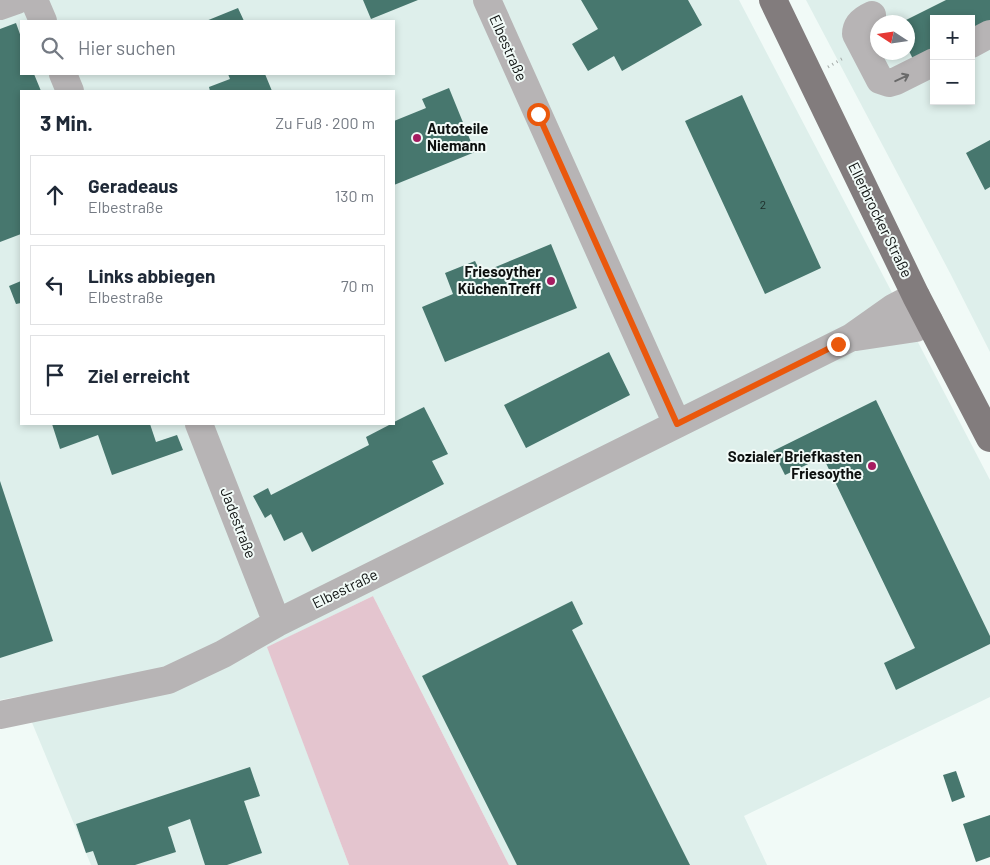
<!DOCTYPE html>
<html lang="de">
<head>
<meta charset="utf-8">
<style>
	:root { --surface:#fff; --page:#f2f2f3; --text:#1f2937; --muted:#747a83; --line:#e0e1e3 }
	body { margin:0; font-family:Barlow,sans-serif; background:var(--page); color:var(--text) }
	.controls { position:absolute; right:15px; top:15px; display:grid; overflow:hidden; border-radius:0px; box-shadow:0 2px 8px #0003 }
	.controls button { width:45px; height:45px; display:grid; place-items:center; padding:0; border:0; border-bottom:1px solid var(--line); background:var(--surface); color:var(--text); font:25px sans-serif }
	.compass { position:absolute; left:870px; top:15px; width:45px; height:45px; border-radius:50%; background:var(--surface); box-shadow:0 2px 8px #0003; rotate:282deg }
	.stop { position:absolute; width:15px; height:15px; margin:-11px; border:4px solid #ea580c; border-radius:50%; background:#fff }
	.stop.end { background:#ea580c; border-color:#fff; box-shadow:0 1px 5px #0008 }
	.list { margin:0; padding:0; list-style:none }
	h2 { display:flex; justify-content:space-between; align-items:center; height:65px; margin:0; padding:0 20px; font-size:21px }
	h2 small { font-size:16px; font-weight:400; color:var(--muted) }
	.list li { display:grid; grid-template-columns:32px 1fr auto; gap:15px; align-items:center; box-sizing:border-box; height:80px; margin:0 10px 10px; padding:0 10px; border:1px solid var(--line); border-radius:0px }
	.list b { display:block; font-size:19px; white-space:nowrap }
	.list p { margin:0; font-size:16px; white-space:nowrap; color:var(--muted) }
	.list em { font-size:16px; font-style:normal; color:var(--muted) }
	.icon { flex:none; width:28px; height:28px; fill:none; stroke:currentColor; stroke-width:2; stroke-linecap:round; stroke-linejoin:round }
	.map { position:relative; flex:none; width:990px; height:865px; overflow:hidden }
	.search { position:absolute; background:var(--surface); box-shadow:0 2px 8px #0003; left:20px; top:20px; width:375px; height:55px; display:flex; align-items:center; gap:12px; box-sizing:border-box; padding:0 18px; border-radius:0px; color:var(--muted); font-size:19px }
	.panel { position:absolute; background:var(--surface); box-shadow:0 2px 8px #0003; left:20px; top:90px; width:375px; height:335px; border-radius:0px }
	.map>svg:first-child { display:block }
</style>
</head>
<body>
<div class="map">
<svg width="990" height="865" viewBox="0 0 990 865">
	<rect width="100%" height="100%" fill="#f1faf7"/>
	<path fill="#deefeb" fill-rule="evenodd" d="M0 0H739L990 480V697L744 816 767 865H509L373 596 268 647 349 865H91L21 696 0 700ZM21 21H394V74H21ZM21 91H394V424H21Z
		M806 0H990V352L950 273ZM934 19H971V101H934ZM878 22H908V52H878Z"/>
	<path fill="#e4c5cf" d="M373 596 509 865H349L267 647Z"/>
	<path fill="#47776e" d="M363 0H418L371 19Z
		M581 0H688L702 25 622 71 614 56 588 71 572 44 598 29Z
		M946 0H990V23L971 43V19H934V61L918 69 908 49V22H902Z
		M238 8 244 21H206Z
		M16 23 21 37V74H34L41 91H21V234L0 242V29Z
		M228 74H265L272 91H210L209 87 230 79Z
		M449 88 475 152 394 185V121L426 108 422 99Z
		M742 95 821 268 765 294 685 121Z
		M990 140V187L985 190 966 153Z
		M551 244 577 308 445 362 422 307 453 294 445 273 475 261 481 273Z
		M21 281V303L16 304 9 286Z
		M609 352 630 395 526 448 504 405Z
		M876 400 990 636V644L896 690 884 663 915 648 823 457 785 475 773 451Z
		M424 407 448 454 432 461 444 484 312 552 302 532 284 541 271 514 265 518 253 496 268 488 271 495 369 445 366 437 391 424H394V422Z
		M52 424H150L156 442 177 435 183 450 112 475 98 435 60 449Z
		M0 481 53 641 0 658Z
		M572 601 583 624 572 630 690 865H517L422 676Z
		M250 767 260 796 244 801 262 853 227 865H205L190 819 168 827 176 852 135 865H98L93 851 86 853 76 824Z
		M956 771 965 797 952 802 943 775Z
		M990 815V857L976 862 963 824Z"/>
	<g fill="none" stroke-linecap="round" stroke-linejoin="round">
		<path stroke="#a5acaa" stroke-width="3" stroke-dasharray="1 4" stroke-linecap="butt" d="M828 67 845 57"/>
		<path stroke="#b7b4b5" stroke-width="28" d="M34 0 43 21
			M487 0 677 424
			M0 6 17 0
			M872 15C863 19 856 24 856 34L880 80 889 83 896 81 934 62
			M971 44 990 34
			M63 74 70 91
			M856 337 916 328 929 321
			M199 424 277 623
			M0 715 168 680 223 654 277 623 852 337 893 308 916 296"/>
		<path stroke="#827c7d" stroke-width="28" d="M773 0 916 296 990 438"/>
	</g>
	<defs><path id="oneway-shaft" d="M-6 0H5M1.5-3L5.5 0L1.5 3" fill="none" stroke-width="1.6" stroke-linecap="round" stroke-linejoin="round" transform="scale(1.25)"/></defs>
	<use stroke="#6a6a6a" href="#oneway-shaft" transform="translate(902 78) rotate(-25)"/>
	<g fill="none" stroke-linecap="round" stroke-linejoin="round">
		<path stroke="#ea580c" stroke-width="6" d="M538 114 677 424 838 344"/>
	</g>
	<g fill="#a61c61" stroke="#f1faf7" stroke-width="2">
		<circle cx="417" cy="138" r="5"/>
		<circle cx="551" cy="281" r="5"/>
		<circle cx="872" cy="466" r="5"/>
	</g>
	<g text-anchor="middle" stroke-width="4" stroke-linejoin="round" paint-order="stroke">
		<g font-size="12" fill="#1c2a27">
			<text x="763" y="209">2</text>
		</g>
		<g font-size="15" fill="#0d100f" stroke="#f1faf7">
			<text transform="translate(508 48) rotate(66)" y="5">Elbestraße</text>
			<text transform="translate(880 220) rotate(64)" y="5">Ellerbrocker Straße</text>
			<text transform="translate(238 523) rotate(69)" y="5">Jadestraße</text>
			<text transform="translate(345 589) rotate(-26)" y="5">Elbestraße</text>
		</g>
		<g font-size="15" font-weight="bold" fill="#0d100f" stroke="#f1faf7" text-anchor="end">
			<text x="427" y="134" text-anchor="start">Autoteile<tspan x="427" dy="17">Niemann</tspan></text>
			<text x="541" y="277">Friesoyther<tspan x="541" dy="17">KüchenTreff</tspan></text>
			<text x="862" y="462">Sozialer Briefkasten<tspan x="862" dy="17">Friesoythe</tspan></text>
		</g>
	</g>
</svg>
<div class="controls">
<button>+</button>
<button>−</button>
</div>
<svg class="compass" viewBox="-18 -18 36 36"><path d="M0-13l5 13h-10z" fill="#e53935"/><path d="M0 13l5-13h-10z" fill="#747a83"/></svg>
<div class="stop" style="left:538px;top:114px"></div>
<div class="stop end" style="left:838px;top:344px"></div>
<div class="search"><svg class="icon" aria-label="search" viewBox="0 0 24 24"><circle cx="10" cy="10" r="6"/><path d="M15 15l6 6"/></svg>Hier suchen</div>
<section class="panel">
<h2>3 Min.<small>Zu Fuß · 200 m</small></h2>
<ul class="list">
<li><svg class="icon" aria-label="ahead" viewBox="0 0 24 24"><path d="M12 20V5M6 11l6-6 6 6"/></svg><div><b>Geradeaus</b><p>Elbestraße</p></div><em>130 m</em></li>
<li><svg class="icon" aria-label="left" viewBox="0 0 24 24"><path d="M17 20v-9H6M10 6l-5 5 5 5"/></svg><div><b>Links abbiegen</b><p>Elbestraße</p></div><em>70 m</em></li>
<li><svg class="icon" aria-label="arrive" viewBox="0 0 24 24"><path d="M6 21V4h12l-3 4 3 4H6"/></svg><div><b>Ziel erreicht</b></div></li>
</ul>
</section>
</div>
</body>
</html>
